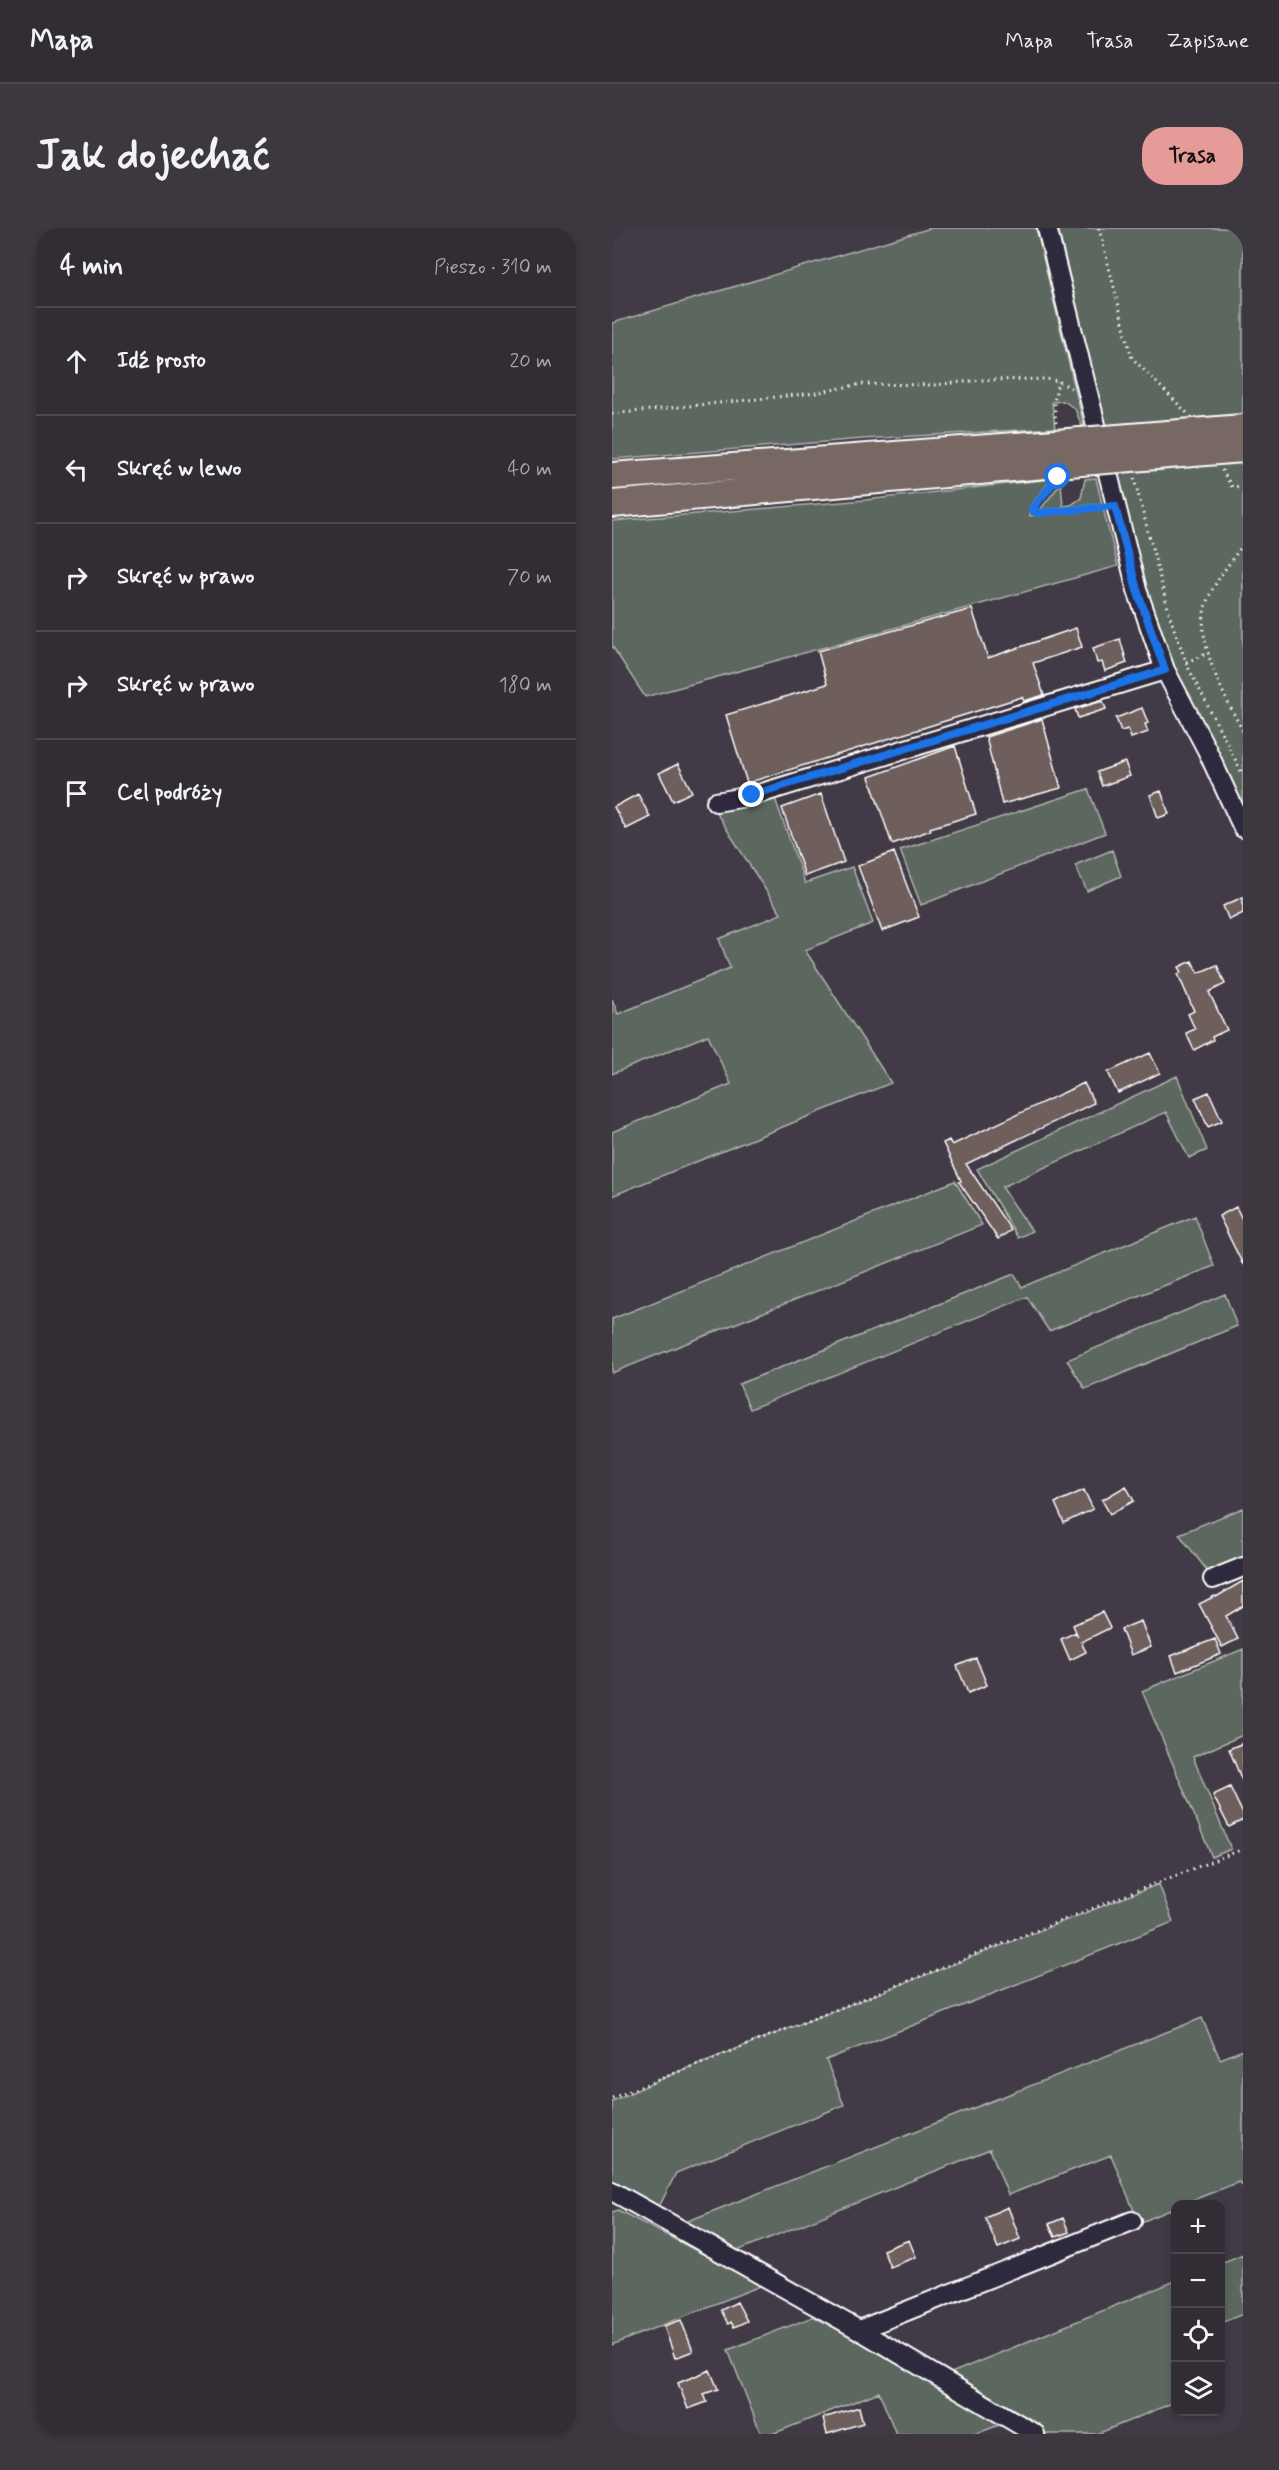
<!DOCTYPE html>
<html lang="pl">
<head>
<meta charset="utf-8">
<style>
	:root { --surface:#322c34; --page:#3d3840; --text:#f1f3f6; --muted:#a8a7ac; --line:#4d484f; --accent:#e69b98 }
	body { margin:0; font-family:Mynerve,sans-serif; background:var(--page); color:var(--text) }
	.controls { position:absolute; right:18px; bottom:18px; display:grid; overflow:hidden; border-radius:12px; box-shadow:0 3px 9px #0003 }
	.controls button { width:54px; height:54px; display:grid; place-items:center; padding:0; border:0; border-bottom:2px solid var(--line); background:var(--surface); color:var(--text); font:30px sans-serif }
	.stop { position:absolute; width:18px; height:18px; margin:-14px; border:4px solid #1a73e8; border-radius:50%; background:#fff }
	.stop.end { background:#1a73e8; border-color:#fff; box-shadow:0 2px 6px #0008 }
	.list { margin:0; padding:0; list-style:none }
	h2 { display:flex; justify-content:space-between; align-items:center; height:78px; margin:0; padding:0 24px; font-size:26px }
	h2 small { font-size:20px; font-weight:400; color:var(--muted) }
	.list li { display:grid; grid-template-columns:39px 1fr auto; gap:18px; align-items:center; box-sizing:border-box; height:108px; padding:0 24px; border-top:2px solid var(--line) }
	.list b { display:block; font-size:22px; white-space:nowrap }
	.list em { font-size:20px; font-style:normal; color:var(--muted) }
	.icon { flex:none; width:33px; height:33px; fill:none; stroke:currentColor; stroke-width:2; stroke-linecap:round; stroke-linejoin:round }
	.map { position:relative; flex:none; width:631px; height:2206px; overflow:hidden; border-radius:24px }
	header { display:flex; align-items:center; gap:36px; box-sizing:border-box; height:84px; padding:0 30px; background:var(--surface); border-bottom:2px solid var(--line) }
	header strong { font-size:28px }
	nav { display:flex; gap:33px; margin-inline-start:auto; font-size:21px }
	.intro { display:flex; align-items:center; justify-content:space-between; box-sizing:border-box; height:144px; padding:0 36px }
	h1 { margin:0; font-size:42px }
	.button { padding:15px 27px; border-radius:24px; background:var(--accent); color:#111; font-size:21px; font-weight:700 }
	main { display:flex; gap:36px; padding:0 36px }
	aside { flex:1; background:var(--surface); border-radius:24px; box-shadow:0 3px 9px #0003 }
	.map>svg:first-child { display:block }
</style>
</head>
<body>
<header>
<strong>Mapa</strong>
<nav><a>Mapa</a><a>Trasa</a><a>Zapisane</a></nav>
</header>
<div class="intro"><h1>Jak dojechać</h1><a class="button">Trasa</a></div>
<main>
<aside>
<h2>4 min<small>Pieszo · 310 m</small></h2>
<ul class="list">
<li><svg class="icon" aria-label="ahead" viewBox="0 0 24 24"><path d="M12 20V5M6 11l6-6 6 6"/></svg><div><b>Idź prosto</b></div><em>20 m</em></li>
<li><svg class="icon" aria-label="left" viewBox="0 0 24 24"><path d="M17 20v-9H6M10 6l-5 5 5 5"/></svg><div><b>Skręć w lewo</b></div><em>40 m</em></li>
<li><svg class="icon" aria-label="right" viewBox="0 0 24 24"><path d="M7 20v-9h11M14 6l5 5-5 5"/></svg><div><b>Skręć w prawo</b></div><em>70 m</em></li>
<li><svg class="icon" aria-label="right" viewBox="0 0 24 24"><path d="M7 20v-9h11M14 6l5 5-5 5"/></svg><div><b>Skręć w prawo</b></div><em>180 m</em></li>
<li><svg class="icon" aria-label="arrive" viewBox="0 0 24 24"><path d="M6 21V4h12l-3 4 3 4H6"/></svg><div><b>Cel podróży</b></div></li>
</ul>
</aside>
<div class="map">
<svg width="631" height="2206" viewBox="0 0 631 2206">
	<rect width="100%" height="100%" fill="#423a46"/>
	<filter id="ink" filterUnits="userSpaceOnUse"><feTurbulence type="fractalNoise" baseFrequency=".0167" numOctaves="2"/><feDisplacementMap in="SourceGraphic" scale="12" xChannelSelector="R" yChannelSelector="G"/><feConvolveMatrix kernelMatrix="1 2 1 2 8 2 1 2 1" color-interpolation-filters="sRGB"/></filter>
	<g filter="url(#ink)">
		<path fill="#5c685e" stroke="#aeb4ae" stroke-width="1.5" d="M319 0H424L472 198H470L463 181 452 173 440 174 443 200 251 211 0 231V95Z
			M446 0H631V581L580 481 559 435 537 368 513 279Z
			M484 250 490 276 428 282 449 255 451 278 459 277 469 270 473 251Z
			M440 251 418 279V288L491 280 506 338 33 469 0 418V293L253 272Z
			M159 559 193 655 240 639 261 695 193 722 279 855 0 968V904L119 856 96 807 0 846V771L6 786 118 740 107 711 169 686 98 575Z
			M476 561 493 605 309 677 288 622Z
			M500 622 509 648 475 663 463 637Z
			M565 848 595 922 577 930 554 884 390 959 420 1003 406 1010 365 941Z
			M343 953 370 997 0 1145V1091Z
			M583 988 602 1038 437 1103 415 1069 138 1181 127 1156 402 1046 410 1059Z
			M613 1066 625 1098 473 1161 455 1132Z
			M631 1280V1332L597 1345 567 1306Z
			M631 1421V1507L581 1529 619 1621 600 1629 530 1463Z
			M547 1656 561 1694 214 1832 232 1877 64 1945 45 1983 0 1958V1873L70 1842Z
			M590 1790 608 1831 631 1822V1958L627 1954 571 1976H564L563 1980 527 1995 499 1927 396 1967 378 1921 120 2025 71 1995Z
			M6 1982 151 2057 0 2117V1984Z
			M631 2026V2086L609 2095V2035Z
			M563 2053V2174L485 2206H432L404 2187 334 2147Z
			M208 2086 390 2196 363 2206H284L267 2164 160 2206H149L116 2122Z"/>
		<path fill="#6e5e5b" stroke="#fff" stroke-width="1.5" d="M360 381 376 430 464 400 470 419 421 435 432 467 412 473 410 469 135 555 114 487 215 456 206 423Z
			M508 411 515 435 493 443 490 434 485 435 481 420Z
			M491 473 494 481 466 490 463 481Z
			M530 480 536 495 533 496 536 504 519 510 516 501 509 503 504 490Z
			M430 491 449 560 390 576 374 509Z
			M343 518 364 586 318 600 319 602 280 616 257 549Z
			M513 534 518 548 490 558 485 544Z
			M66 536 80 564 61 573 47 545Z
			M549 563 557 586 546 590 538 567Z
			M26 566 38 589 14 601 2 579Z
			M209 566 232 634 193 648 170 580Z
			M282 624 307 689 270 703 246 638Z
			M631 669V685L617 692 611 678Z
			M580 733 586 745 605 737 613 756 597 764 615 802 600 809 601 812 582 822 574 805 583 801 576 786 582 783 566 746 570 744 567 739Z
			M538 825 548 845 506 865 496 844Z
			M472 855 482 875 354 936 399 1002 386 1011 347 954 349 953 331 915 337 912 340 917Z
			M597 864 610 893 596 899 583 870Z
			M624 979 631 993V1037L607 988Z
			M514 1258 522 1273 498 1286 490 1272Z
			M472 1262 481 1281 452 1295 443 1275Z
			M631 1353V1378L614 1388 626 1411 610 1419 587 1376 603 1368 604 1369Z
			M490 1384 498 1400 469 1414 474 1424 458 1432 449 1411 464 1404 466 1409 461 1397Z
			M529 1393 539 1419 519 1427 509 1401Z
			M603 1411 609 1426 565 1444 559 1428Z
			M364 1430 375 1457 356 1465 345 1438Z
			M631 1515V1555L617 1521Z
			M618 1559 631 1586V1592L617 1599 601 1567Z
			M396 1979 408 2011 386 2020 373 1989Z
			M451 1990 457 2004 443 2009 437 1996Z
			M297 2012 304 2029 278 2039 271 2022Z
			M125 2074 135 2093 122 2099 119 2094 116 2096 109 2082Z
			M69 2092 81 2123 63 2130 52 2098Z
			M98 2142 106 2161 92 2166 95 2174 76 2181 66 2155Z
			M247 2179 251 2195 215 2206 211 2190Z"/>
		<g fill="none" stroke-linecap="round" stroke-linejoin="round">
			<defs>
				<path id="minor" d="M435 0 525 362 553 442 595 522 631 600
					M104 574 140 568 553 442
					M601 1351 631 1339
					M0 1963 247 2102 423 2206
					M247 2102 520 1993"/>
				<path id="highway" d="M0 248 443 215
					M0 276 445 236"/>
			</defs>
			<use href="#minor" stroke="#fff" stroke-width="22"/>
			<use href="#highway" stroke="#fff" stroke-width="30"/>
			<path stroke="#fff" stroke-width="3" stroke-dasharray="1.5 4.5" stroke-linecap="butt" d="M487 0 520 130 575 185
				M0 186 203 165 250 156 322 157 370 152 434 151 446 153 459 160
				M444 195 442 174 446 153
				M610 242 620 259 631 258
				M522 250 559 392 576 439 631 547
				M439 257 420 281 424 285 489 279
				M631 316C619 334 601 355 594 376 582 413 613 470 631 503
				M574 434 597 425
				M0 1870 631 1621"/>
			<use href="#minor" stroke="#2f2a3d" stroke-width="18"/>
			<use href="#highway" stroke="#776864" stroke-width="26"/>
			<defs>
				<path id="highway-bridge" d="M443 215 631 200
					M445 236 631 221"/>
			</defs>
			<use href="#highway-bridge" stroke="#fff" stroke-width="30" stroke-linecap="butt"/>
			<use href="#highway-bridge" stroke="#776864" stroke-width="26"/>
		</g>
	</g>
	<g fill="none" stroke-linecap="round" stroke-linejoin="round" filter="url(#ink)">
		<path stroke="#1a73e8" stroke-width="8" d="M140 567 553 442 525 362 503 278 424 285 420 281 446 249"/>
	</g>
</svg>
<div class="controls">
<button>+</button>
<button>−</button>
<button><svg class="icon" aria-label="locate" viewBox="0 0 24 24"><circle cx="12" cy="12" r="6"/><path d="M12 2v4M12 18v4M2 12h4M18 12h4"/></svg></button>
<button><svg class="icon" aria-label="layers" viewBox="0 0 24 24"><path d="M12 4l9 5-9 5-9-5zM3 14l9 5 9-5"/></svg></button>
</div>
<div class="stop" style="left:446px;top:249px"></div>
<div class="stop end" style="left:140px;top:567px"></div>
</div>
</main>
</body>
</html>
